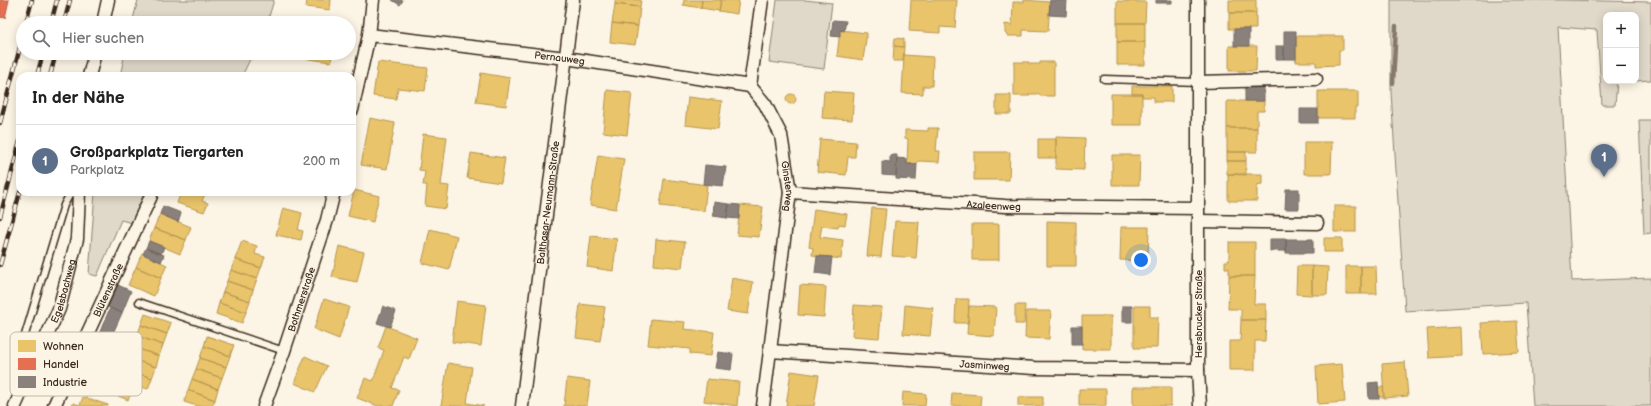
<!DOCTYPE html>
<html lang="de">
<head>
<meta charset="utf-8">
<style>
	:root { --surface:#fff; --page:#f2f2f2; --text:#222; --muted:#767676; --line:#e0e0e0; --accent:#7c3aed }
	body { margin:0; font-family:"Balsamiq Sans",sans-serif; background:var(--page); color:var(--text) }
	.controls { position:absolute; right:12px; top:12px; display:grid; overflow:hidden; border-radius:8px; box-shadow:0 2px 10px #0003 }
	.controls button { width:36px; height:36px; display:grid; place-items:center; padding:0; border:0; border-bottom:1px solid var(--line); background:var(--surface); color:var(--text); font:20px sans-serif }
	.you { position:absolute; left:1141px; top:260px; width:14px; height:14px; margin:-10px; border:3px solid #fff; border-radius:50%; background:#1a73e8; box-shadow:0 0 0 6px #1a73e833 }
	.badge { display:grid; place-items:center; width:26px; height:26px; border-radius:50%; background:var(--accent); color:#fff; font-size:13px; font-weight:700 }
	.pin { position:absolute; translate:-50% -33px; filter:drop-shadow(0 1px 2px #0008) }
	.pin::after { content:''; position:absolute; top:21px; width:14px; height:12px; background:inherit; clip-path:polygon(0 0,100% 0,50% 100%) }
	.list { margin:0; padding:0; list-style:none }
	h2 { display:flex; justify-content:space-between; align-items:center; height:52px; margin:0; padding:0 16px; font-size:17px }
	h2 small { font-size:13px; font-weight:400; color:var(--muted) }
	.list li { display:grid; grid-template-columns:26px 1fr auto; gap:12px; align-items:center; box-sizing:border-box; height:72px; padding:0 16px; border-top:1px solid var(--line) }
	.list b { display:block; font-size:15px; white-space:nowrap }
	.list p { margin:0; font-size:13px; white-space:nowrap; color:var(--muted) }
	.list em { font-size:13px; font-style:normal; color:var(--muted) }
	.icon { flex:none; width:22px; height:22px; fill:none; stroke:currentColor; stroke-width:2; stroke-linecap:round; stroke-linejoin:round }
	.map { position:relative; flex:none; width:1651px; height:406px; overflow:hidden }
	.search { position:absolute; background:var(--surface); box-shadow:0 2px 10px #0003; left:16px; top:16px; width:340px; height:44px; display:flex; align-items:center; gap:10px; box-sizing:border-box; padding:0 14px; border-radius:22px; color:var(--muted); font-size:15px }
	.panel { position:absolute; background:var(--surface); box-shadow:0 2px 10px #0003; left:16px; top:72px; width:340px; height:124px; border-radius:12px }
	.map>svg:first-child { display:block }
</style>
</head>
<body>
<div class="map">
<svg width="1651" height="406" viewBox="0 0 1651 406">
	<rect width="100%" height="100%" fill="#fcf5e5"/>
	<filter id="ink" filterUnits="userSpaceOnUse"><feTurbulence type="fractalNoise" baseFrequency=".025" numOctaves="2"/><feDisplacementMap in="SourceGraphic" scale="8" xChannelSelector="R" yChannelSelector="G"/><feConvolveMatrix kernelMatrix="1 2 1 2 8 2 1 2 1" color-interpolation-filters="sRGB"/></filter>
	<g filter="url(#ink)">
		<path fill="#e0d8c8" stroke="#8e8173" d="M138 0H274L267 23H132Z
			M777 0H805L832 3 824 69 769 62Z
			M1391 0H1560L1651 2V80L1636 81V15H1606V81H1627L1617 82 1615 105H1602L1597 30 1558 27 1572 281 1651 278V406H1533L1526 303 1405 311 1391 92Z
			M125 53H253L242 76H120Z
			M1639 120H1651V233L1644 234Z
			M95 192H157L154 198 132 223 121 220 97 276 89 274Z"/>
		<path fill="#e9c46a" stroke="#b59653" d="M307 0H331L330 10 306 7Z
			M615 0H641L640 7 615 4Z
			M684 0H702L701 8 683 5Z
			M702 0H721L719 11 701 8Z
			M721 0H739L737 14 719 11Z
			M911 0H957L955 28 940 27V33L909 31Z
			M1024 0 1050 2 1048 31 1023 30V36H1008L1005 33V24L1012 25 1013 2H1024Z
			M1229 0H1256V13H1229Z
			M1117 1 1146 2 1145 23H1117Z
			M615 4 640 7 638 26 612 23Z
			M1229 13H1256V29H1229Z
			M612 23 638 26 635 45 610 42Z
			M1117 23H1145V42H1117Z
			M840 30 867 33 863 60 837 56Z
			M1296 36H1343V50H1339V65L1316 66V62H1296Z
			M895 38 904 39V47L894 46Z
			M1117 42H1145V65H1117Z
			M894 46 904 47 903 61H893Z
			M1229 46H1257L1256 71H1229Z
			M296 53H332L331 62 295 57Z
			M904 55 933 57 932 86H923V94L902 93Z
			M378 62 428 68 425 91 398 88 396 99 373 96Z
			M1014 62H1029V64H1040V62H1054V96H1040V94H1029V96H1014Z
			M481 73 510 78 506 106 476 102Z
			M1132 86H1172V102H1154V97H1142V94H1132Z
			M607 90 632 93 627 135 603 132Z
			M824 91 854 93 852 120 822 118Z
			M1318 91H1358V107H1355V118H1318Z
			M1111 94H1142V125H1111Z
			M786 99a5 5 0 1 1 10 0a5 5 0 1 1-10 0Z
			M996 95H1011V114H996Z
			M688 97 722 101 718 129 685 125Z
			M1227 101H1264V111H1257V128H1227Z
			M370 118 395 123 387 169 361 165Z
			M928 128H938L936 151H940L939 162 918 161 917 164H907L908 139 905 138V130L928 131Z
			M1227 128H1257V152H1227Z
			M423 134 447 137 441 185 449 186 446 209 425 206 427 185H423L425 171 419 170Z
			M1056 137 1085 138 1084 170 1056 169Z
			M820 139 856 142 855 157H848L846 175 817 172Z
			M1038 139H1056V158H1038Z
			M1304 142H1332L1331 174H1304Z
			M974 152H1010L1009 180H974Z
			M1227 152H1246V161H1227Z
			M471 153 505 158 501 183 467 178Z
			M598 155 624 159 616 209 590 205Z
			M1112 155H1140L1139 185H1112Z
			M1227 161H1246V175L1227 174Z
			M1228 174H1262V184L1257 185V201H1228Z
			M664 179 707 185 704 211 660 206Z
			M354 190 379 196 373 222 348 216Z
			M181 192H206L202 201 208 203 204 212 177 203Z
			M740 205 763 207 759 237 737 235Z
			M1334 206H1356V232H1334Z
			M283 208 302 213 298 230 303 231 301 240 276 235Z
			M872 208 886 209 881 257 867 256Z
			M814 209 847 214 845 225 839 224 838 228 822 226 820 237 843 240 841 259 812 255 813 248 809 247Z
			M160 214 191 227 186 240 154 228Z
			M895 221 919 222 916 258 892 256Z
			M1047 221 1076 222V266H1047Z
			M972 224H999V260H972Z
			M1121 227H1149L1148 261 1120 260Z
			M154 228 186 240 180 254 149 241Z
			M430 229 457 236 449 270 422 263Z
			M591 236 617 239 613 271 587 267Z
			M1324 238H1342V252H1324Z
			M656 239 685 242 682 268 654 265Z
			M242 241 257 246 255 254 265 257 261 268 235 259Z
			M1229 242H1255V276H1229V268H1225V261H1229Z
			M339 246 364 252 357 282 332 277Z
			M142 253 167 265 161 278 136 267Z
			M235 259 261 268 257 279 231 270Z
			M1297 266H1312V295L1296 294Z
			M1312 266 1328 267 1327 295H1312Z
			M1346 266H1361V294H1346Z
			M1361 266H1376L1377 294H1361Z
			M136 267 161 278 154 296 128 285Z
			M231 270 257 279 253 290 227 281Z
			M1229 276H1255L1254 304H1266V320H1241V309H1228Z
			M732 278 753 282 748 314 727 311Z
			M227 281 253 290 250 301 223 292Z
			M800 285 826 287 824 317 798 315Z
			M223 292 250 301 246 312 219 303Z
			M324 299 349 307 339 339 314 329Z
			M956 299H969L968 323H955Z
			M457 301 486 305 481 346 452 342Z
			M219 303 246 312 242 323 216 314Z
			M580 304 605 307 600 341 576 338Z
			M854 305 882 307 879 338 852 336Z
			M905 305 933 308 930 336 903 334Z
			M1015 305H1025L1024 324H1015Z
			M969 306 996 307 994 336 967 334Z
			M1134 306H1150V317H1158L1157 348H1134Z
			M1026 311H1051L1049 339 1025 338Z
			M145 314 171 323 167 334 141 325Z
			M1082 316H1111V349H1082Z
			M651 319 685 322 684 329 714 332 711 356 690 354V349L648 345Z
			M1241 320H1266L1265 341H1255V370H1229V341H1240Z
			M1517 321 1519 352 1483 354 1481 323Z
			M141 325 167 334 163 345 137 336Z
			M386 326 417 338 409 359 404 357 392 388 399 390 393 406H378L357 398 365 378 373 381 384 350 378 348Z
			M1461 327 1462 356 1429 358 1427 329Z
			M137 336 163 345 159 356 133 347Z
			M207 336 234 345 230 356 204 346Z
			M204 346 230 356 226 367 200 358Z
			M133 347 159 356 156 367 129 358Z
			M305 356 327 366 315 392 294 383Z
			M129 358 156 367 152 378 125 369Z
			M200 358 226 367 222 378 196 369Z
			M1405 362 1408 396 1384 398 1382 364Z
			M448 363 472 367 467 403 484 406H441Z
			M1342 364 1345 402 1318 404 1316 366Z
			M125 369 152 378 148 389 135 385 128 400 111 393 117 378 121 380Z
			M196 369 222 378 218 389 192 379Z
			M791 371 819 375 814 406H786Z
			M567 378 590 381 587 406H564Z
			M192 379 218 389 215 400 188 390Z
			M707 379 739 382 737 406 704 401Z
			M1133 387H1171V406H1133Z
			M1378 387H1383L1384 397H1379Z
			M1079 389H1106V406H1079Z
			M188 390 215 400 212 406H197L184 402Z
			M903 392 926 394 925 406H902Z
			M952 393 981 395 980 406H951Z
			M83 397 108 405V406H72L73 403 80 405Z
			M1018 397H1043V406H1018Z"/>
		<path fill="#e76f51" stroke="#b35a42" d="M0 0H9L5 18 0 17Z"/>
		<path fill="#8a817c" stroke="#726760" d="M392 0H403L400 5Z
			M1050 0H1067L1066 16 1049 15Z
			M1156 0H1172V3H1156Z
			M833 20 846 21 844 31 840 30V37L831 36Z
			M1234 29H1249V46H1234Z
			M1284 31H1296V59H1284Z
			M1276 46H1284V59H1276Z
			M1245 87H1264V101H1245Z
			M1300 109H1318V123H1300Z
			M890 155H897L896 176 882 175V161L890 162Z
			M897 158 907 159V164H917L916 180 896 179Z
			M705 165 726 167 723 186 703 184Z
			M1286 189H1299V209H1285Z
			M714 202 729 204 727 218 713 216Z
			M729 204 740 205 739 219 727 218Z
			M163 206 181 213 178 222 160 214Z
			M1270 239H1286V251H1270Z
			M1286 239H1313V253H1286Z
			M149 241 164 247 161 254 146 248Z
			M146 248 164 255 161 262 143 254Z
			M817 256 832 257 830 275 815 273Z
			M118 285 131 291 122 313 108 307Z
			M383 306 396 311 390 327 377 323Z
			M1122 306H1132V322H1122Z
			M110 308 122 313 96 371 85 367Z
			M1072 326H1082V344H1072Z
			M718 352 733 354 731 370 715 368Z
			M1378 382 1379 399H1369L1368 383Z"/>
		<g fill="none" stroke-linecap="round" stroke-linejoin="round">
			<path stroke="#85796b" stroke-width="4.5" d="M1393 83 1396 26"/>
			<defs>
				<path id="lane" d="M1104 79 1198 82
					M139 302 284 351
					M16 393 25 335 64 205 71 192"/>
				<g id="street">
					<path id="s1" d="M762 0 750 86 765 104 781 135 790 192 763 406"/>
					<path d="M1198 0V370L1200 406"/>
					<path d="M103 23 108 0"/>
					<path id="s2" d="M369 35 566 58 750 86"/>
					<path d="M89 76 95 53"/>
					<path d="M1198 82 1316 79"/>
					<path d="M352 110 369 35 373 0"/>
					<path id="s3" d="M790 192 1005 206 1198 208"/>
					<path d="M1198 221 1317 223"/>
					<path id="s4" d="M770 351 1035 368 1198 370"/>
					<path id="s5" d="M15 406 59 309 77 239 79 192"/>
					<path id="s6" d="M54 406 151 196"/>
					<path id="s7" d="M264 406 284 351 327 220 334 192"/>
					<path id="s8" d="M522 406 573 0"/>
				</g>
			</defs>
			<use href="#lane" stroke="#3b2a1e" stroke-width="9"/>
			<use href="#street" stroke="#3b2a1e" stroke-width="15"/>
			<use href="#lane" stroke="#fcf5e5" stroke-width="6"/>
			<use href="#street" stroke="#fcf5e5" stroke-width="12"/>
			<defs>
				<path id="rail" d="M26 23 32 0
					M51 23 57 0
					M64 23 70 0
					M37 76 43 53
					M50 76 56 53
					M0 123 23 36
					M0 217 20 141
					M0 265 20 192"/>
			</defs>
			<use href="#rail" stroke="#3b2a1e" stroke-width="4.5"/>
			<use href="#rail" stroke="#fcf5e5" stroke-width="3" stroke-dasharray="9" stroke-linecap="butt"/>
		</g>
	</g>
	<g text-anchor="middle" stroke-width="4" stroke-linejoin="round" paint-order="stroke">
		<g font-size="10" fill="#3b2a1e" stroke="#fcf5e5">
			<text dy="4" stroke="none"><textPath href="#s2" startOffset="192">Pernauweg</textPath></text>
			<text dy="4" stroke="none"><textPath href="#s1" startOffset="197">Ginsterweg</textPath></text>
			<text dy="4" stroke="none"><textPath href="#s8" startOffset="205">Balthasar-Neumann-Straße</textPath></text>
			<text dy="4" stroke="none"><textPath href="#s3" startOffset="204">Azaleenweg</textPath></text>
			<text dy="4" stroke="none"><textPath href="#s6" startOffset="128">Blütenstraße</textPath></text>
			<text dy="4" stroke="none"><textPath href="#s5" startOffset="125">Egelsbachweg</textPath></text>
			<text dy="4" stroke="none"><textPath href="#s7" startOffset="113">Bothmerstraße</textPath></text>
			<text transform="translate(1198 314) rotate(-90)" y="4">Hersbrucker Straße</text>
			<text dy="4" stroke="none"><textPath href="#s4" startOffset="215">Jasminweg</textPath></text>
		</g>
	</g>
	<rect x="10" y="332" width="132" height="64" rx="6" fill="#fcf5e5" stroke="#c2b8a9" stroke-width="1"/>
	<rect x="18" y="340" width="18" height="12" fill="#e9c46a"/>
	<rect x="18" y="358" width="18" height="12" fill="#e76f51"/>
	<rect x="18" y="376" width="18" height="12" fill="#8a817c"/>
	<g font-size="11" fill="#3b2a1e">
		<text x="43" y="350">Wohnen</text>
		<text x="43" y="368">Handel</text>
		<text x="43" y="386">Industrie</text>
	</g>
</svg>
<div class="controls">
<button>+</button>
<button>−</button>
</div>
<div class="you"></div>
<div class="pin badge" style="left:1604px;top:177px;background:#5c6f8a">1</div>
<div class="search"><svg class="icon" aria-label="search" viewBox="0 0 24 24"><circle cx="10" cy="10" r="6"/><path d="M15 15l6 6"/></svg>Hier suchen</div>
<section class="panel">
<h2>In der Nähe<small></small></h2>
<ul class="list">
<li><span class="badge" style="background:#5c6f8a">1</span><div><b>Großparkplatz Tiergarten</b><p>Parkplatz</p></div><em>200 m</em></li>
</ul>
</section>
</div>
</body>
</html>
